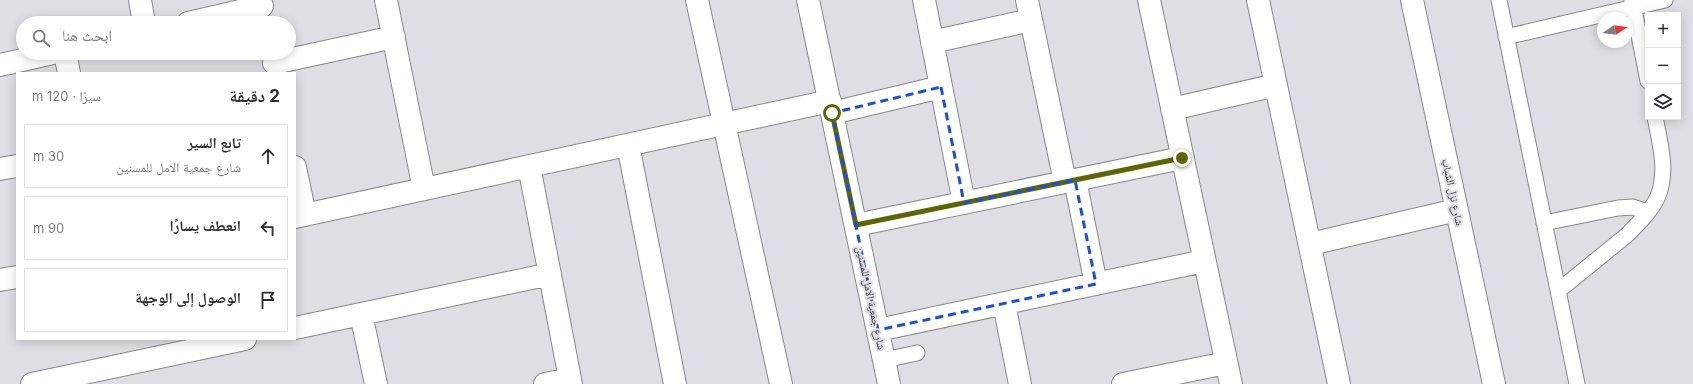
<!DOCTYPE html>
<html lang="ar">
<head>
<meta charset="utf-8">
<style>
	:root { --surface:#fff; --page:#f2f2f3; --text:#2b2b33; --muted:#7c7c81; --line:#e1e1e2 }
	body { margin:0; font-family:Inter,"Noto Naskh Arabic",sans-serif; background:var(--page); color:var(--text); direction:rtl }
	.controls { position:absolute; right:12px; top:12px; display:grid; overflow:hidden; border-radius:0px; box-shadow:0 2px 10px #0003 }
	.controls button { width:36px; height:36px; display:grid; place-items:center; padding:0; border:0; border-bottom:1px solid var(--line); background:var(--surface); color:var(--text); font:20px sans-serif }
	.compass { position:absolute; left:1597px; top:12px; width:36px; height:36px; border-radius:50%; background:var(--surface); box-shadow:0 2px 10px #0003; rotate:77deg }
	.stop { position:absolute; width:12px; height:12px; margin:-9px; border:3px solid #5d6505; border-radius:50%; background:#fff }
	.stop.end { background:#5d6505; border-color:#fff; box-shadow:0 1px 4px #0008 }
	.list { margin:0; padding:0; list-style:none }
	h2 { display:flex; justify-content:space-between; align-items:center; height:52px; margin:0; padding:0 16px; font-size:17px }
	h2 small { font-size:13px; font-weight:400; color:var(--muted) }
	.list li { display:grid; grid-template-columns:26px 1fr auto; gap:12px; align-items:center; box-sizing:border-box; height:64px; margin:0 8px 8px; padding:0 8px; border:1px solid var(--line); border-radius:0px }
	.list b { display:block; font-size:15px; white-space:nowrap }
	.list p { margin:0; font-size:13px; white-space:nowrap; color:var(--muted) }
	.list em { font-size:13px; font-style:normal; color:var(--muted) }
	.icon { flex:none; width:22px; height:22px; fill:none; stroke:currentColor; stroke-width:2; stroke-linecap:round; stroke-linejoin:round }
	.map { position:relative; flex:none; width:1693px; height:384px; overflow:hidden; direction:ltr }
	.search { position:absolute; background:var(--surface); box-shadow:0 2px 10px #0003; left:16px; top:16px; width:280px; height:44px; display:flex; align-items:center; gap:10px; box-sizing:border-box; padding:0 14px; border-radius:22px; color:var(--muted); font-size:15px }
	.panel { position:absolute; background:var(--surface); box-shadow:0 2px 10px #0003; left:16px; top:72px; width:280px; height:268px; border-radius:0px; direction:rtl }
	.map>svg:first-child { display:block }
</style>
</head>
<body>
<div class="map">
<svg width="1693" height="384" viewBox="0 0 1693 384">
	<rect width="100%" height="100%" fill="#dfdee4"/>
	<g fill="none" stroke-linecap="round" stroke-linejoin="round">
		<defs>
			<path id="service" d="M1499 0 1577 384
				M1632 0 1648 81
				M1506 37 1665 0
				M1544 223 1618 208 1633 207 1647 212
				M1558 291 1627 235C1637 225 1653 209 1658 196 1668 171 1660 143 1655 117
				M884 360 917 353"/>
			<path id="minor" d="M140 0 144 23
				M386 0 424 189
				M697 0 781 384
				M808 0 889 384
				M924 0 964 203
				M1027 0 1065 182
				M1149 0 1231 384
				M1258 0 1339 384
				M1412 0 1494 384
				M188 23 262 6
				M932 42 1031 20
				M65 53 69 73
				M274 63 394 37
				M0 65 53 53
				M1172 109 1276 85
				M832 113 941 87
				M628 145 675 384
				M529 166 571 384
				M295 167 305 215
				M0 169 17 166
				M1075 180 1096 284
				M295 217 830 101
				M856 225 1182 158
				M1310 244 1457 210
				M0 280 17 277
				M1004 304 1020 384
				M361 314 376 384
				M295 328 550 274
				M878 330 1204 261
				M32 384 245 339
				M545 384 570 379
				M1123 384 1226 363"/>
		</defs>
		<use href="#service" stroke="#88878d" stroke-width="17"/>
		<use href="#minor" stroke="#88878d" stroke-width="24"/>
		<use href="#service" stroke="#fff" stroke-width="15"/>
		<use href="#minor" stroke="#fff" stroke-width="22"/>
	</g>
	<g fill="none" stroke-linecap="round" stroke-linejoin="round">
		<path stroke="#5d6505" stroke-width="5" d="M832 113 856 225 1182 158"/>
	</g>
	<path fill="none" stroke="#1d4ed8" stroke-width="3" stroke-dasharray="8 5" stroke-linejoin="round" d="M941 87 964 203 1075 180 1096 284 878 330 832 113Z"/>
	<g text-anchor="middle" stroke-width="4" stroke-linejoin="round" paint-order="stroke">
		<g font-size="11" fill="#3b3a3d" stroke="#dfdee4">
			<text transform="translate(1453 192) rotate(78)" y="4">شارع نزل الشباب</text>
			<text transform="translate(871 298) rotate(78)" y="4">شارع جمعية الامل للمسنين</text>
		</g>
	</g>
</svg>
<div class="controls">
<button>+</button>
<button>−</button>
<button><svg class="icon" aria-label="layers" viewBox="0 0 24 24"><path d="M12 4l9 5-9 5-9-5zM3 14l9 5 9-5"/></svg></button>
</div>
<svg class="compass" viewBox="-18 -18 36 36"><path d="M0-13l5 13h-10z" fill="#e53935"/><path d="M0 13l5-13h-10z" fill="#7c7c81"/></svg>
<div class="stop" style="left:832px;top:113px"></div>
<div class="stop end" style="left:1182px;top:158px"></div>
<div class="search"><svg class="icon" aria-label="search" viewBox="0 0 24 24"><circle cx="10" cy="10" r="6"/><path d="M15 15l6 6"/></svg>ابحث هنا</div>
<section class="panel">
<h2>2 دقيقة<small>سيرًا · 120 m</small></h2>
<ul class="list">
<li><svg class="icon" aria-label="ahead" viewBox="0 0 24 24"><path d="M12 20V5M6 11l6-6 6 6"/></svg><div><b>تابع السير</b><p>شارع جمعية الامل للمسنين</p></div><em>30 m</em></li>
<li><svg class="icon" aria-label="left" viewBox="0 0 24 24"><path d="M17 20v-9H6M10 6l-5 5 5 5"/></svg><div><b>انعطف يسارًا</b></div><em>90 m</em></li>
<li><svg class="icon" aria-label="arrive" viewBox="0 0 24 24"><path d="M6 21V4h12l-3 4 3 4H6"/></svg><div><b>الوصول إلى الوجهة</b></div></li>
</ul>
</section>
</div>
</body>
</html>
